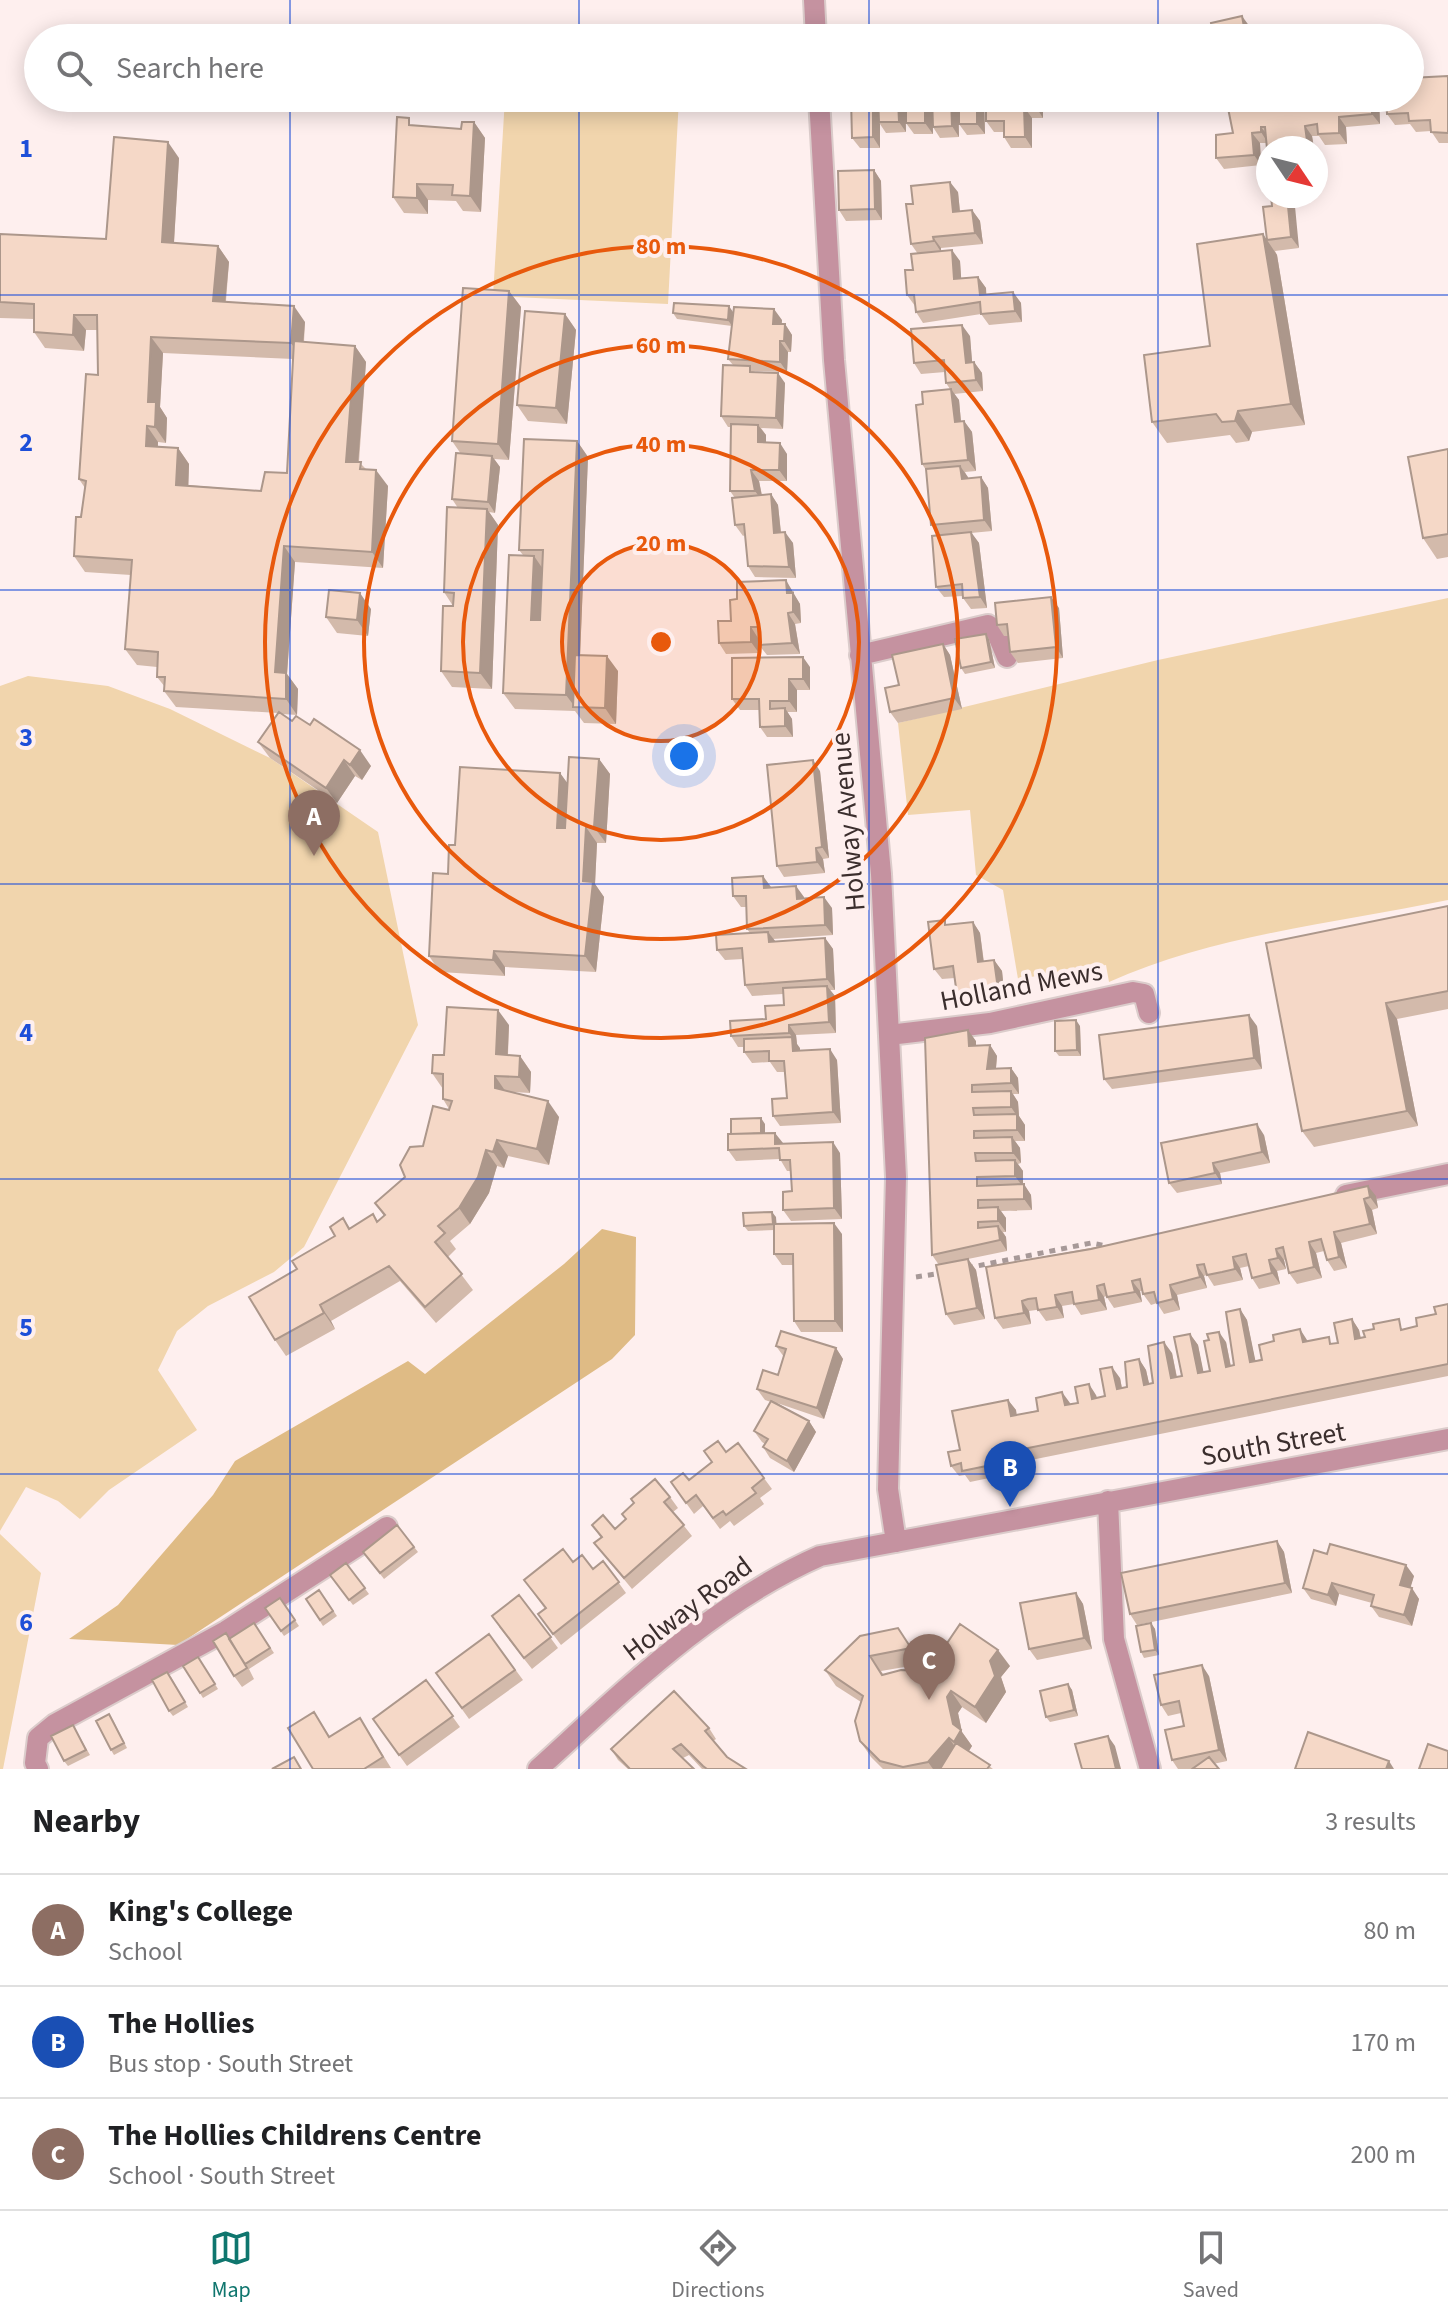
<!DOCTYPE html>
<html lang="en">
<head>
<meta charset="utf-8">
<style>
	:root { --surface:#fff; --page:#f6f6f6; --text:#202124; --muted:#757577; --line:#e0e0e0; --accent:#0f766e }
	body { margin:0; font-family:"Source Sans 3",sans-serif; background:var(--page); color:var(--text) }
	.compass { position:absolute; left:1256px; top:136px; width:72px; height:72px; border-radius:50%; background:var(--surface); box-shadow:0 4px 20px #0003; rotate:125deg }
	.you { position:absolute; left:684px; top:756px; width:28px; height:28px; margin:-20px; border:6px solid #fff; border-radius:50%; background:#1a73e8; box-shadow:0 0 0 12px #1a73e833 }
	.badge { display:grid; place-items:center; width:52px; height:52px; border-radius:50%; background:var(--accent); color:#fff; font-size:26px; font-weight:700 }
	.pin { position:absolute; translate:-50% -66px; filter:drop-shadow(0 2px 4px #0008) }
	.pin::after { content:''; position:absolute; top:42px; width:28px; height:24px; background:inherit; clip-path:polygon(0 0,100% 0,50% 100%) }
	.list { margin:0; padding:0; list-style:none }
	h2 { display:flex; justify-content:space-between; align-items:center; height:104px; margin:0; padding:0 32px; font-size:34px }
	h2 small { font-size:26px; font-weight:400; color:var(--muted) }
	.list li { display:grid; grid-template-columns:52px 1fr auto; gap:24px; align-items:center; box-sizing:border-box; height:112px; padding:0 32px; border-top:2px solid var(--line) }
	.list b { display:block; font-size:30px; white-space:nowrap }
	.list p { margin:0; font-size:26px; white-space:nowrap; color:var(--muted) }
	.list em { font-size:26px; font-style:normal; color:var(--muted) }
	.icon { flex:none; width:44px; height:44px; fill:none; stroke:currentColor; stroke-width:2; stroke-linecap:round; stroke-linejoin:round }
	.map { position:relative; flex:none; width:1448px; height:1769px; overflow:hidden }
	.search { position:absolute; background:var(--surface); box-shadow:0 4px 20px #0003; left:24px; right:24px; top:24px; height:88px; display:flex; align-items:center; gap:20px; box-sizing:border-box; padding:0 28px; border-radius:44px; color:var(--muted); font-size:30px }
	.sheet { height:440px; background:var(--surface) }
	nav { display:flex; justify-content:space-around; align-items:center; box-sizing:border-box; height:112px; border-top:2px solid var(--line); background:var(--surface); font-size:22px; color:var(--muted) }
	nav a { display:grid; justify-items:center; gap:4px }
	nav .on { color:var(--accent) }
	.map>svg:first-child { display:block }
</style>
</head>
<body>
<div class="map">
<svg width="1448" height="1769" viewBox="0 0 1448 1769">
	<rect width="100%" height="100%" fill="#feefee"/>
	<path fill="#f1d5ad" d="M505 98H679L668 304 493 296Z
		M1448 598V900C1336 923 1214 935 1109 982L1106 965 1018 979 1003 890 976 875 970 810 908 815 898 723 1158 660Z
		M28 676 108 686 170 709 270 758 378 832 418 1025 304 1247 274 1272 208 1306 177 1331 158 1370 197 1430 109 1490 80 1519 58 1501 26 1487 0 1531V686Z
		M0 1534 41 1573 3 1769H0Z"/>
	<path fill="#dfbb85" d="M602 1229 636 1237 635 1335 612 1359 178 1645 69 1639 118 1605 213 1495 235 1461 408 1361 425 1374 564 1264Z"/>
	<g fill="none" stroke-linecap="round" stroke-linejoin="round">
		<defs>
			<path id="minor" d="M814 0 816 38
				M819 98 834 360 881 874 896 1177 888 1489 896 1542
				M860 655 988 625 996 631 1007 657
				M889 1035 990 1023 1133 992 1144 994 1149 1013
				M1346 1195 1448 1174
				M1108 1501 1114 1639 1150 1769
				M38 1769 35 1763 38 1738 55 1724 226 1631 387 1527
				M538 1769C625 1690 711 1604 820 1556L1448 1439"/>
		</defs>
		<use href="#minor" stroke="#dbcccb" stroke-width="24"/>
		<path stroke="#a79998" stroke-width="5" stroke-dasharray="6 6" stroke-linecap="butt" d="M967 1268 1091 1243 1107 1246
			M916 1277 942 1273"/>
		<use href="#minor" stroke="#c592a0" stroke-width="20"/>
	</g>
	<path fill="#d3baab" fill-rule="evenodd" d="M1448 76V143H1439L1431 131 1416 132 1410 124 1395 125 1387 114Z
		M846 98H905L906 132 886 133 880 124V148H860L852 138 851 103H850Z
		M906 98H958L959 137 940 138 933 127 932 100 933 134H914L906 123Z
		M984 98 985 134 967 135 959 124Z
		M986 98H1043V118H1032V148H1011L1004 137V132H994L986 121Z
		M1226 98H1379L1380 124 1346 127 1347 144 1325 145 1319 136H1312L1314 148H1268L1266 143H1260L1261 165 1224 169 1216 158 1233 133Z
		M474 122 485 138 481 212 463 211 456 201 428 200V214L404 213 393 197 414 126 461 129Z
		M179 158 174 243 218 246 229 262 226 301 305 322 304 342 355 346 366 362 359 462 366 469 388 486 383 568 295 562 287 674 298 689 297 715 282 714 371 766 362 780 355 776 337 803 270 758 258 742 278 713 176 707 164 691 165 687 157 677V667L137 665 125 649 131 575 85 572 74 556 85 488 79 479 98 375 97 330H86L84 351 45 348 34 332V319L0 318V234L106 239ZM163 353 293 359 287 473 261 491 188 485 189 464 178 448 158 447V442L166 443 167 418 160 407Z
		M874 170 881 181 882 220 846 221 839 210Z
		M958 192 960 211 972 210 980 221 983 244 941 248V251L960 261 961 278 978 277 986 288V295L1013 292 1021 303 1022 322 989 325 981 314 923 323 916 312 915 306 907 295 913 270 918 254 911 244 913 204Z
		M1272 206 1299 248 1275 251 1277 255 1305 425 1252 432 1249 441 1236 443 1230 435 1167 443 1152 422 1210 346 1263 234 1267 240Z
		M509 291 521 307 509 460 494 459 500 467 495 513 489 512 498 525 492 689 452 687 441 671 453 606 444 592 458 508 452 499 461 454 452 441Z
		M733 312 732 326 677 319 673 313Z
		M565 314 576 330 567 424 528 421 517 405Z
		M782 320 781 324H785L792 335 791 352H788L787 372 753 371 785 383 783 429 761 428 766 435V442L787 454V481H759L762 495 771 494 778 505 781 532 793 543 796 578 755 577 748 566 745 535 743 536 735 525V498L730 491 731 427H728L721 416 733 365 728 359Z
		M970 336 972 362H974L982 373 983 391 954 394 959 400 961 422 964 421 972 432 976 471 965 472 968 479 981 477 988 488 992 531 971 533 979 543 987 608 971 609 963 598V596L944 597 936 587 939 535 931 525 926 470 922 464 923 404 950 389 946 383 945 372 921 374 914 363Z
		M577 441 588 457 580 655 618 671 616 724 584 723 575 711 515 709 503 693 523 555 519 550Z
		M1448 449V557L1437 559 1423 538Z
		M794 591V595L800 604 801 623 795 624 800 654 767 655 759 645V638V653L726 654 719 643 731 621Z
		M1059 608 1063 658 1018 663 1010 652 1009 636H1004L997 625Z
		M371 609 368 636 337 633 326 617Z
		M986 634 989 639 995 668 965 674 961 668Z
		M943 644 950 655 962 709 898 723 890 712 899 685Z
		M810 667V690H797V712H787L792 719 793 737H767L760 727V710H740L732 699Z
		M599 759 610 774 606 843H597L595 884 604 897 596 972 505 967V976L440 972 429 956 455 845 560 773 567 783Z
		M820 771 829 858 823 859 825 873 784 877 777 866Z
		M771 887 804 897V898L832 908 833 935 773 939 775 942 825 938 833 949 835 990H830L835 996 836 1033 796 1035 797 1044 800 1050 837 1060 841 1123 780 1126 773 1116 787 1098 785 1072H777L770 1062 752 1063 744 1052V1047H738L731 1036 766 1019 784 1005 783 994 752 996 745 985 743 959 725 960 717 950 750 933 747 929 746 907H741L733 896Z
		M1448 906V1009L1397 1019 1418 1126 1314 1147 1302 1131Z
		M973 922 980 933 984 962 994 960 1002 971 1005 1000 964 1006 957 995 955 978 942 979 934 969 948 925Z
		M509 1025 508 1055 520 1056 531 1072 530 1093 513 1092 559 1117 549 1165 508 1156 504 1168 497 1166 489 1193 470 1224 450 1241 456 1249 448 1257 473 1290 436 1323 400 1281 331 1321 335 1329 286 1356 275 1340 297 1269 335 1236 343 1218 350 1228 373 1214 378 1221 384 1216 375 1203 405 1177 423 1146 449 1109 443 1099V1089L432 1073 444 1055Z
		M1080 1026 1081 1056H1059L1055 1051Z
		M1257 1026 1262 1069 1112 1089 1104 1079Z
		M976 1041V1046L990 1045 997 1056 996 1068H1011L1018 1078 1019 1094H1013L1018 1102 1019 1116 1025 1125V1141H1015L1020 1148 1021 1163 1018 1164 1023 1171V1184L1031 1195 1032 1210 1001 1211 1006 1218V1232H1003L1006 1237 1007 1251 968 1259 976 1270 985 1319 954 1325 946 1314 939 1265 932 1255Z
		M765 1124V1133L783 1144 840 1153 842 1219 791 1221 783 1210 792 1191 791 1171H787L780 1159 736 1161 728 1150 731 1134Z
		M1264 1135 1270 1163 1220 1173 1222 1184 1177 1193 1169 1183Z
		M1376 1196 1378 1208 1372 1210 1377 1234 1341 1243 1347 1268 1334 1271 1327 1260 1324 1251 1316 1253 1322 1278 1297 1284 1289 1273 1286 1259 1284 1260 1286 1269 1277 1271 1280 1284 1259 1289 1252 1278 1249 1266 1240 1268 1243 1280 1229 1283 1214 1286 1207 1275 1204 1276 1207 1288 1177 1295 1180 1310 1164 1314 1157 1303 1151 1305 1143 1294 1142 1291H1140L1142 1302 1114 1308 1106 1296 1104 1297 1107 1310 1081 1315 1074 1304 1062 1306 1064 1318 1046 1321 1038 1310H1036L1029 1311 1031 1324 1003 1329 995 1318 986 1267Z
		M776 1217V1224L842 1234 843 1332H801L794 1321 793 1265H782L774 1254V1230L748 1231 744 1226Z
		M1448 1304V1376L1026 1461 1028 1470 970 1482 965 1475 959 1476 951 1466 960 1450 1008 1400 1016 1410V1415L1070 1403V1404L1078 1403 1096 1395 1097 1398 1105 1396 1120 1378 1122 1388 1127 1387 1139 1359 1146 1370 1149 1384 1153 1383 1172 1353 1177 1377 1182 1376 1190 1334 1198 1345 1203 1372 1210 1371 1226 1342 1231 1366 1234 1365 1240 1309 1247 1320 1255 1361 1307 1340 1308 1341 1333 1344 1338 1343 1352 1319 1359 1330 1361 1338 1417 1326 1436 1314Z
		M776 1346 836 1348 843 1359 824 1419 777 1403 809 1421 816 1432 794 1472 770 1458 763 1447 765 1444 762 1442 754 1431 771 1402 765 1400 757 1389 778 1375 784 1357Z
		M738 1443 772 1489 760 1498 764 1504 734 1526 730 1521 720 1529 703 1506 694 1514 671 1482 689 1480Z
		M670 1497 678 1508 673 1512 692 1536 632 1589 594 1543 601 1538 592 1525 615 1529Z
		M397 1525 418 1552 384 1579 363 1552Z
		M1277 1541 1284 1552 1292 1593 1137 1625 1130 1614Z
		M1314 1550 1414 1576 1410 1587 1419 1599 1412 1626 1379 1617 1371 1606 1372 1603 1339 1594 1336 1606 1311 1599 1303 1588Z
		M603 1561 626 1593 561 1645 538 1614 545 1609 524 1580 573 1562 593 1569Z
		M346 1563 369 1594 353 1605 330 1575Z
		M319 1590 337 1616 323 1626 306 1599Z
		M1076 1593 1083 1604 1092 1649 1037 1660 1029 1649Z
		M519 1595 558 1648 532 1669 499 1627Z
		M280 1598 299 1626 284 1636 265 1608Z
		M254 1623 274 1653 249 1669 254 1679 242 1687 234 1676 229 1639Z
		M1151 1623 1155 1629 1159 1655 1144 1658 1141 1652Z
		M489 1634 523 1680 469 1719 436 1673Z
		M909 1644 922 1664 881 1671 883 1674 931 1676 1010 1666 1001 1677 1006 1692 986 1723 962 1707 958 1713 962 1732 972 1746 969 1751 993 1769H883L871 1757 860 1741 861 1702 836 1686 825 1670Z
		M198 1657 218 1689 203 1698 183 1666Z
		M1209 1676 1227 1761 1190 1769H1178L1172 1760 1184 1726 1181 1713 1168 1716 1161 1705Z
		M171 1677 188 1707 173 1716 169 1711Z
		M426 1680 460 1727 407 1766 373 1719Z
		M1068 1684 1072 1690 1078 1716 1050 1722 1046 1717Z
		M314 1712 330 1737 367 1729 391 1768 313 1769Z
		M113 1720 127 1748 114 1755 111 1750Z
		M73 1725 90 1755 68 1766 64 1761Z
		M709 1728 716 1739 713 1741 727 1757 746 1769H702L689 1755 683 1758 694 1769H628L618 1760 611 1749Z"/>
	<path fill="#ac978b" d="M1242 16 1250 27 1251 38H1246Z
		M1034 28 1042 38H1034Z
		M873 98H880L879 122 880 124V148L873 137Z
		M898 98H905L906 132 899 122Z
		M925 98H932L933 134 925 123Z
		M951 98H958L959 137 952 126Z
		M977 98H984L985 134 977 124Z
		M1035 98H1043V118L1036 107Z
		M1372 98H1379L1380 124 1372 114Z
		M1024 107 1032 118V148L1025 137Z
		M1339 117 1346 127 1347 144 1339 133Z
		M474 122 485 138 481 212 470 196Z
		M1305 126 1312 136 1314 148H1308Z
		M1261 127 1269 137 1268 143 1261 132Z
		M1252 133 1260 143 1261 165 1254 155Z
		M168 142 179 158 173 258 162 242Z
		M874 170 881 181 882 220 875 209Z
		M950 182 958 192 961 223 953 212Z
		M417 184 428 200V214L417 198Z
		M1287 196H1294L1299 248 1291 237Z
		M972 210 980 221 983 244 975 233Z
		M1263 234 1277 255 1305 425 1291 404Z
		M933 237 941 248V252L934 241Z
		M218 246 229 262 224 316 213 301Z
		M952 250 960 261 962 290 954 279Z
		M978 277 986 288 987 306 980 295Z
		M509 291 521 307 509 460 498 444Z
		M1013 292 1021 303 1022 322 1015 311Z
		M294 306 305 322 302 359 291 343Z
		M729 306 733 312 732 326 728 320Z
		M774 309 782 320 781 334 773 324Z
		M565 314 576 330 567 424 556 408Z
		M74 315 86 330 84 351 73 335Z
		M785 324 792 335 791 352 784 341Z
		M962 325 970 336 973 373 966 363Z
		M151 337 163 353 160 407 167 418 166 443 155 427 148 402Z
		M780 341 788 352 787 372 780 362Z
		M355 346 366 362 357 478 346 462Z
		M974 362 982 373 983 391 976 380Z
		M778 373 785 383 783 429 776 418Z
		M951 389 959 400 962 433 955 422Z
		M1238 411 1252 432 1249 441 1235 421Z
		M964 421 972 432 976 471 968 460Z
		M758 425 766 435V453L758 442Z
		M147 426 158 442 157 462 146 446Z
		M577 441 588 457 578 708 575 707 566 695Z
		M780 443 787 454V481L779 470Z
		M178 448 189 464 188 500 176 485Z
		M492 456 500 467 495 513 488 502Z
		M960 466 968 477 969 490 962 479Z
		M376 470 388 486 383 568 372 552Z
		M751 470 759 481 763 502 755 491Z
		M981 477 988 488 992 531 984 520Z
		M771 494 778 505 782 544 774 533Z
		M487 509 498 525 492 689 480 673Z
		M785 532 793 543 796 578 789 567Z
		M971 532 979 543 987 608 980 597Z
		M284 546 295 562 287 674 298 689 297 715 286 699 275 672Z
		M534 556 545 572 542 635 531 620Z
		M786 580 800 604 801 623 793 612 787 593Z
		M360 593 371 609 368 636 357 620Z
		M1051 597 1059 608 1063 658 1056 647Z
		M788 613 795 624 800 654 792 643Z
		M751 627 758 638 759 653 751 642Z
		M986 634 989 639 995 668 991 662Z
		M943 644 950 655 962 709 954 698Z
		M607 656 618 671 616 724 605 708Z
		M803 657 810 667V690L803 679Z
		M789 679 797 690V712L789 701Z
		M785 708 792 719 793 737 785 726Z
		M360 750 371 766 362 780 350 765Z
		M599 759 610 774 606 843 594 827Z
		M344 760 355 776 337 803 326 788Z
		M813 760 820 771 829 858 822 847Z
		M560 773 571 788 568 844 557 828Z
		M586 827 597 843 595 884 604 897 596 972 585 956 583 881Z
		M816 848 823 859 825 873 817 862Z
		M763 876 771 887V898L764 888Z
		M796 886 804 897V909L797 899Z
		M824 897 832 908 833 935 825 925Z
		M973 922 980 933 985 973 978 962Z
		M768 932 776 942H769Z
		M825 938 833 949 835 990 827 979Z
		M494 951 505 967V976L493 960Z
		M994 960 1002 971 1005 1000 998 989Z
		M827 986 835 996 836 1033 829 1022Z
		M1386 1003 1397 1019 1418 1126 1407 1111Z
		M498 1010 509 1025 507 1069 496 1054Z
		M1249 1015 1257 1026 1262 1069 1254 1058Z
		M1076 1020 1080 1026 1081 1056 1077 1050Z
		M789 1025 796 1035 797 1044 800 1048V1061L793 1051 792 1037 789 1033Z
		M968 1030 976 1041V1057L969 1046Z
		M990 1045 997 1056 995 1079 987 1069Z
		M830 1049 837 1060 841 1123 833 1112Z
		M520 1056 531 1072 530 1093 519 1077Z
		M1011 1068 1018 1078 1019 1094 1011 1083Z
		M495 1076 506 1092 495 1088Z
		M1011 1091 1018 1102 1019 1116 1025 1125V1141L1017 1130V1116L1011 1107Z
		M548 1101 559 1117 549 1165 537 1149Z
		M761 1118 765 1124V1141L762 1136Z
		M1257 1124 1264 1135 1270 1163 1262 1152Z
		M775 1133 783 1143 775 1144Z
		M1012 1137 1020 1148 1021 1163 1013 1153Z
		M497 1140 508 1156 504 1168 493 1152Z
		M833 1142 840 1153 842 1219 834 1208Z
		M486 1150 497 1166 489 1193 470 1224 459 1208Z
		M1015 1160 1023 1171V1187L1015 1176Z
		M1213 1163 1220 1173 1222 1184 1215 1173Z
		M1024 1184 1031 1195 1032 1210 1024 1199Z
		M1368 1186 1376 1196 1378 1208 1370 1197Z
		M1364 1199 1372 1210 1377 1234 1370 1224Z
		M998 1207 1006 1218V1232L998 1221Z
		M772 1212 776 1217 777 1230 773 1224Z
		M834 1223 842 1234 843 1332 835 1321Z
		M998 1226 1006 1237 1007 1251 1000 1240Z
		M1334 1232 1341 1243 1347 1268 1339 1257Z
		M1309 1242 1316 1253 1322 1278 1314 1267Z
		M1276 1249 1284 1260 1286 1269 1278 1258Z
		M1233 1257 1240 1268 1243 1280 1235 1269Z
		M968 1259 976 1270 985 1319 977 1308Z
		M1269 1260 1277 1271 1280 1284 1272 1273Z
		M1197 1265 1204 1276 1207 1288 1200 1277Z
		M1132 1281 1140 1291 1142 1302 1135 1292Z
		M1170 1285 1177 1295 1180 1310 1173 1299Z
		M1097 1286 1104 1297 1107 1310 1099 1300Z
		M1055 1295 1062 1306 1064 1318 1057 1307Z
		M1022 1301 1029 1311 1031 1324 1024 1313Z
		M320 1305 331 1321 335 1329 324 1313Z
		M1240 1309 1247 1320 1258 1373 1250 1362Z
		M1352 1319 1359 1330 1363 1350 1355 1339Z
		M1300 1329 1307 1340 1310 1353 1303 1342Z
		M1219 1332 1226 1342 1233 1378 1226 1367Z
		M1190 1334 1198 1345 1206 1384 1198 1373Z
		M1164 1342 1172 1353 1179 1389 1171 1378Z
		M836 1348 843 1359 824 1419 817 1408Z
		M1139 1359 1146 1370 1152 1396 1144 1385Z
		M1112 1367 1120 1378 1124 1400 1117 1389Z
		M1089 1384 1096 1395 1100 1410 1092 1399Z
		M1062 1392 1070 1403 1073 1416 1065 1405Z
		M1008 1400 1016 1410 1019 1427 1011 1416Z
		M809 1421 816 1432 794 1472 787 1461Z
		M1018 1450 1026 1461 1028 1470 1020 1459Z
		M1277 1541 1284 1552 1292 1593 1285 1583Z
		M1406 1565 1414 1576 1408 1596 1400 1585Z
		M1332 1583 1339 1594 1336 1606 1328 1595Z
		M1412 1588 1419 1599 1412 1626 1404 1615Z
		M1076 1593 1083 1604 1092 1649 1084 1638Z
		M1151 1623 1155 1629 1159 1655 1155 1650Z
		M998 1650 1010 1666 1001 1677 1006 1692 986 1723 975 1707 990 1661Z
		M1202 1665 1209 1676 1227 1761 1219 1750Z
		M1068 1684 1072 1690 1078 1716 1074 1710Z
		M951 1691 962 1707 958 1713 962 1732 972 1746 965 1757 954 1742 953 1724 947 1697Z
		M1108 1736 1115 1746 1121 1769H1116Z
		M949 1738 960 1754 947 1769H933L928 1762Z
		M1389 1761 1394 1769H1386Z"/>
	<path fill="#f5d8c7" stroke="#ac978b" stroke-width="2" d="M1242 16 1246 38H1214L1211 23Z
		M1034 28V38H841V33H976Z
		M1448 76V133L1431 132 1430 120 1409 121 1408 113 1387 114 1386 98H1410V78Z
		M851 98H873V137L852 138Z
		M878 98H898L899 122H879Z
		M906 98H925V123H906Z
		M932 98H951L952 126 933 127Z
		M959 98H977V124H959Z
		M986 98H1035L1036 107H1024L1025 137H1004V121H986Z
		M1226 98H1372V114L1339 117V133L1318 134 1317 124 1305 126 1308 148H1268V160L1265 127H1261V132L1252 133 1254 155 1216 158V135L1233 133Z
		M397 117 409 118V125L461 129 462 122H474L470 196 452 195 453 185 417 184V198L393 197Z
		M114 137 168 142 162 242 218 246 213 301 294 306 291 343 151 337 148 402H156L155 427 147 426 146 446 178 448 176 485 261 491 265 472 287 473 294 341 355 346 346 462H361L360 469 376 470 372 552 284 546 275 672 286 673V699L164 691 165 677H157L158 652 125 649 132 560 74 556 76 517H81L86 481 79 479 86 374 98 375 97 315H74L73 335 34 332V304L0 302V234L106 239Z
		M874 170 875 209 839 210 838 171Z
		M950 182 953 212 972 210 975 233 933 237 934 241 911 244 906 204H913L911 186Z
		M1271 196H1287L1291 237 1267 240 1263 207 1272 206Z
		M1263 234 1291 404 1238 411 1235 421 1222 422 1216 414 1152 422 1144 355 1210 346 1197 244Z
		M952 250 954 279 978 277 980 295 1013 292 1015 311 981 314 980 302 916 312 914 295H907L905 270H913L911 254Z
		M463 288 509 291 498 444 452 441Z
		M674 303 729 306 728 320 673 313Z
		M734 307 774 309 773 324H785L784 341H780V362L728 359Z
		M525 311 565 314 556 408 517 405Z
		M962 325 966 363 974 362 976 380 946 383 944 360 914 363 911 329Z
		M723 365 750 366V372L778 373 776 418 721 416Z
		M951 389 955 422 964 421 968 460 922 464 916 405 923 404 922 392Z
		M731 424 758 425V442L780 443 779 470H751L755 491H730Z
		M524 439 577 441 566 695 503 693 509 555 534 556 531 620H540L543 550H519Z
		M1448 449V534L1423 538 1408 457Z
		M456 453 492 456 488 502 452 499Z
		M960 466 962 479 981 477 984 520 931 525 926 469Z
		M771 494 774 533 785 532 789 567 748 566 744 524 735 525 732 498Z
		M447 507 487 509 480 673 441 671 443 606H453L454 593 444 592Z
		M971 532 980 597 963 598 962 584 936 587 932 536Z
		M786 580 787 593H793V612L788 613 792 643 759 645 758 627H751V642L719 643 718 621H731L730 600 737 599V582Z
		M329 590 360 593 357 620 326 617Z
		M1051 597 1056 647 1010 652 1007 624 997 625 995 603Z
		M986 634 991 662 961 668 955 639Z
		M943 644 954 698 890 712 885 688 899 685 892 655Z
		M575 655 607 656 605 708 573 707Z
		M803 657V679H789V701H770V709L785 708V726L760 727 759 699H732V658Z
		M279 712 292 721 296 716 310 725 314 719 360 750 350 765 344 760 326 788 258 742Z
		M569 757 599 759 594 827H586L583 881 593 882 585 956 494 951 493 960 429 956 433 873 448 874 449 845H455L460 767 560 773 557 828H565Z
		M813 760 822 847 816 848 817 862 777 866 767 765Z
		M763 876 764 888 796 886 797 899 824 897 825 925 747 929 746 896H733L732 878Z
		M1448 906V991L1386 1003 1407 1111 1302 1131 1266 943Z
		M945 920V925L973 922 978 962 994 960 998 989 957 995 953 966 934 969 928 922Z
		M768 932 769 942 825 938 827 979 745 985 742 948 717 950 716 935Z
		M827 986 829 1022 789 1025V1033L731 1036 730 1021 766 1019 765 1006 784 1005 783 988Z
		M447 1007 498 1010 496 1054 520 1056 519 1077 495 1076V1088L548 1101 537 1149 497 1140 493 1152 486 1150 478 1177 459 1208 438 1226 445 1233 435 1242 462 1274 425 1307 389 1266 320 1305 324 1313 275 1340 249 1297 297 1269 292 1261 335 1236 330 1227 343 1218 349 1229 373 1214 377 1222 385 1215 375 1203 405 1177 400 1165 410 1147 423 1146 433 1106 449 1110 452 1101 443 1099V1074L432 1073 433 1055H444Z
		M1249 1015 1254 1058 1104 1079 1099 1035Z
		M1076 1020 1077 1050 1055 1051V1021Z
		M968 1030 969 1046 990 1045 987 1069 1011 1068V1083L972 1085V1092L1011 1091V1107L973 1108 974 1115 1017 1114V1130L974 1131V1138L1012 1137 1013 1153H975L976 1161 1015 1160V1176L977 1177V1186L1024 1184V1199L978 1200V1208L998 1207V1221L978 1222V1228L998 1226 1000 1240 932 1255 925 1038Z
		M792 1037 793 1051 830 1049 833 1112 773 1116 772 1099 787 1098 784 1061H769V1051L744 1052V1039Z
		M761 1118V1133L731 1134V1119Z
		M1257 1124 1262 1152 1213 1163 1215 1173 1169 1183 1161 1143Z
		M775 1133V1144L833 1142 834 1208 783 1210V1192L792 1191 790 1160H780L779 1148 728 1150V1134Z
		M1368 1186 1370 1197 1364 1199 1370 1224 1334 1232 1339 1257 1327 1260 1321 1239 1309 1242 1314 1267 1289 1273 1283 1247 1276 1249 1278 1258 1269 1260 1272 1273 1252 1278 1246 1254 1233 1257 1235 1269 1222 1272 1207 1275 1204 1264 1197 1265 1200 1277 1170 1285 1173 1299 1157 1303 1154 1292 1143 1294 1140 1279 1132 1281 1135 1292 1107 1297 1104 1284 1097 1286 1099 1300 1074 1304 1072 1292 1055 1295 1057 1307 1038 1310 1036 1298 1028 1299 1022 1301 1024 1313 995 1318 986 1267 1091 1249Z
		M772 1212 773 1224 744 1226 743 1213Z
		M834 1223 835 1321H794L793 1254H774V1224Z
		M968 1259 977 1308 946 1314 936 1265Z
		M1448 1304V1364L1018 1450 1020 1459 962 1471 961 1463 951 1466 948 1452 960 1450 952 1411 1008 1400 1011 1416 1038 1411 1036 1398 1062 1392 1065 1405 1078 1403 1075 1387 1089 1384 1092 1399 1105 1396 1100 1369 1112 1367 1117 1389 1127 1387 1125 1362 1139 1359 1144 1385 1153 1383 1148 1346 1164 1342 1171 1378 1182 1376 1174 1337 1190 1334 1198 1373 1210 1371 1204 1341 1209 1340 1207 1334 1219 1332 1226 1367 1234 1365 1226 1312 1240 1309 1250 1362 1262 1360 1259 1345 1274 1341 1273 1335 1300 1329 1303 1342 1329 1337 1330 1344 1338 1343 1334 1323 1352 1319 1355 1339 1365 1337 1363 1331 1374 1329 1373 1324 1399 1319 1401 1330 1417 1326 1416 1318 1436 1314 1434 1307Z
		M781 1331 836 1348 817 1408 757 1389 763 1370 778 1375 786 1349 776 1346Z
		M771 1401 809 1421 787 1461 763 1447 768 1439 754 1431Z
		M718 1441 726 1452 738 1443 764 1478 752 1488 756 1493 726 1515 723 1511 713 1518 696 1495 686 1503 671 1482 683 1473 689 1480 712 1462 704 1451Z
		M655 1479 670 1497 664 1502 684 1525 624 1578 594 1543 602 1537 592 1525 603 1515 615 1529 626 1519 622 1514 634 1503 631 1499Z
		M397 1525 414 1547 380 1573 363 1552Z
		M1277 1541 1285 1583 1130 1614 1121 1573Z
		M1330 1544 1406 1565 1400 1585 1412 1588 1404 1615 1371 1606 1374 1595 1332 1583 1328 1595 1303 1588 1314 1550 1327 1554Z
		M563 1549 573 1562 582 1555 593 1569 603 1561 619 1582 553 1634 538 1614 546 1608 524 1580Z
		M346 1563 365 1588 349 1600 330 1575Z
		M319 1590 333 1611 320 1620 306 1599Z
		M1076 1593 1084 1638 1029 1649 1020 1603Z
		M519 1595 551 1637 524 1658 492 1616Z
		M280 1598 295 1620 281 1631 265 1608Z
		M254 1623 270 1648 245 1664 229 1639Z
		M1151 1623 1155 1650 1141 1652 1136 1626Z
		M960 1624 998 1650 990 1661 995 1676 975 1707 951 1691 947 1697 953 1724 961 1730 954 1742 949 1738 928 1762 903 1767 880 1761 860 1741 855 1721 863 1696 825 1670 860 1636 898 1628 911 1648 870 1656 882 1675 901 1670 924 1671 931 1676 937 1668V1658Z
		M226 1633 247 1668 234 1676 213 1641Z
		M489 1634 515 1670 462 1708 436 1673Z
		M198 1657 215 1684 200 1693 183 1666Z
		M1202 1665 1219 1750 1172 1760 1165 1730 1184 1726 1179 1701 1161 1705 1154 1675Z
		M167 1672 185 1702 169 1711 152 1680Z
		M426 1680 453 1716 399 1755 373 1719Z
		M1068 1684 1074 1710 1046 1717 1040 1691Z
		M674 1691 709 1728 705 1731 727 1757 746 1769H707L703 1766 681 1744 673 1749 694 1769H630L611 1749Z
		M314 1712 329 1737 360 1718 383 1757 364 1769H313L288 1728Z
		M109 1714 124 1743 111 1750 96 1721Z
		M73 1725 86 1750 64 1761 51 1736Z
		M1308 1732 1389 1761 1386 1769H1295Z
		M1108 1736 1116 1769H1082L1075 1744Z
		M956 1743 990 1765 987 1769H940Z
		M1428 1744 1448 1751V1769H1419Z
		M294 1757 301 1769H272Z
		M1209 1757 1219 1769H1192Z"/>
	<path fill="none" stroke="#1d4ed8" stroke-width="2" stroke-opacity="0.55" d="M290 0V38M579 0V38M869 0V38M1158 0V38M290 98V1769M579 98V1769M869 98V1769M1158 98V1769M0 295H1448M0 590H1448M0 884H1448M0 1179H1448M0 1474H1448"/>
	<circle cx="661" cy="642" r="99" fill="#e8590c" fill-opacity=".12"/>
	<g fill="none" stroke="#e8590c" stroke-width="4">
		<circle cx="661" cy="642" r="99"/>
		<circle cx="661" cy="642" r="198"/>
		<circle cx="661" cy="642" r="297"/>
		<circle cx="661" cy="642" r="396"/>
	</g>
	<g text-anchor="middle" stroke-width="8" stroke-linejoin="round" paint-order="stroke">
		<g font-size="28" fill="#3b2e2d" stroke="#feefee">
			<text transform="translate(847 822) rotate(-95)" y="10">Holway Avenue</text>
			<text transform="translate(1021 985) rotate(-11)" y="10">Holland Mews</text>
			<text transform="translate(1273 1443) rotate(-10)" y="10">South Street</text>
			<text transform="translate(687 1608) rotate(-37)" y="10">Holway Road</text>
		</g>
	</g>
	<g font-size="26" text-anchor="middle" font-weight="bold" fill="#1d4ed8" stroke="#feefee" stroke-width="8" stroke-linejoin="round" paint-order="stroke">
		<text x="26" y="157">1</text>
		<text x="26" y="451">2</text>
		<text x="26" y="746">3</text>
		<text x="26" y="1041">4</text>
		<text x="26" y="1336">5</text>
		<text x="26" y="1631">6</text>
	</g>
	<circle cx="661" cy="642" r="12" fill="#e8590c" stroke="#feefee" stroke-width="4"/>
	<g font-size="24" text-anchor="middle" font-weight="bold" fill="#e8590c" stroke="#feefee" stroke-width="8" stroke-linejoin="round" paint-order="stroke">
		<text x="661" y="254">80 m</text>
		<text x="661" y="353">60 m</text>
		<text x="661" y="452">40 m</text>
		<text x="661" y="551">20 m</text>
	</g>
</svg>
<svg class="compass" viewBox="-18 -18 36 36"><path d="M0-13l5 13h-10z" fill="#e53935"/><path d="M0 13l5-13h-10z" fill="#757577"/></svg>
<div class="you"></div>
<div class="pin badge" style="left:314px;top:856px;background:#8d6e63">A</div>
<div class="pin badge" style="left:1010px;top:1507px;background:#1a4fb4">B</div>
<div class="pin badge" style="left:929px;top:1700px;background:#8d6e63">C</div>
<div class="search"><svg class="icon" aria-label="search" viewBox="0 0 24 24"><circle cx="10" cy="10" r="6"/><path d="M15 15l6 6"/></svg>Search here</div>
</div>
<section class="sheet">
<h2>Nearby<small>3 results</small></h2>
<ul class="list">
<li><span class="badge" style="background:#8d6e63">A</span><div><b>King's College</b><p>School</p></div><em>80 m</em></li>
<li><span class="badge" style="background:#1a4fb4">B</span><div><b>The Hollies</b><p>Bus stop · South Street</p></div><em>170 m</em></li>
<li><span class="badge" style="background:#8d6e63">C</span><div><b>The Hollies Childrens Centre</b><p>School · South Street</p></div><em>200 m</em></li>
</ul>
</section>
<nav>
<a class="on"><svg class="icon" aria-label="map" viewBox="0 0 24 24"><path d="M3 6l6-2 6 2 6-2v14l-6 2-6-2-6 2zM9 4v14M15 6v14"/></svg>Map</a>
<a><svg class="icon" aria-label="directions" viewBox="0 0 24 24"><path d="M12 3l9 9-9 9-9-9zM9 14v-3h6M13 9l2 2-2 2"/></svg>Directions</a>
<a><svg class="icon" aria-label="saved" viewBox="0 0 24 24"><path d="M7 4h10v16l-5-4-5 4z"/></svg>Saved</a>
</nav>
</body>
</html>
